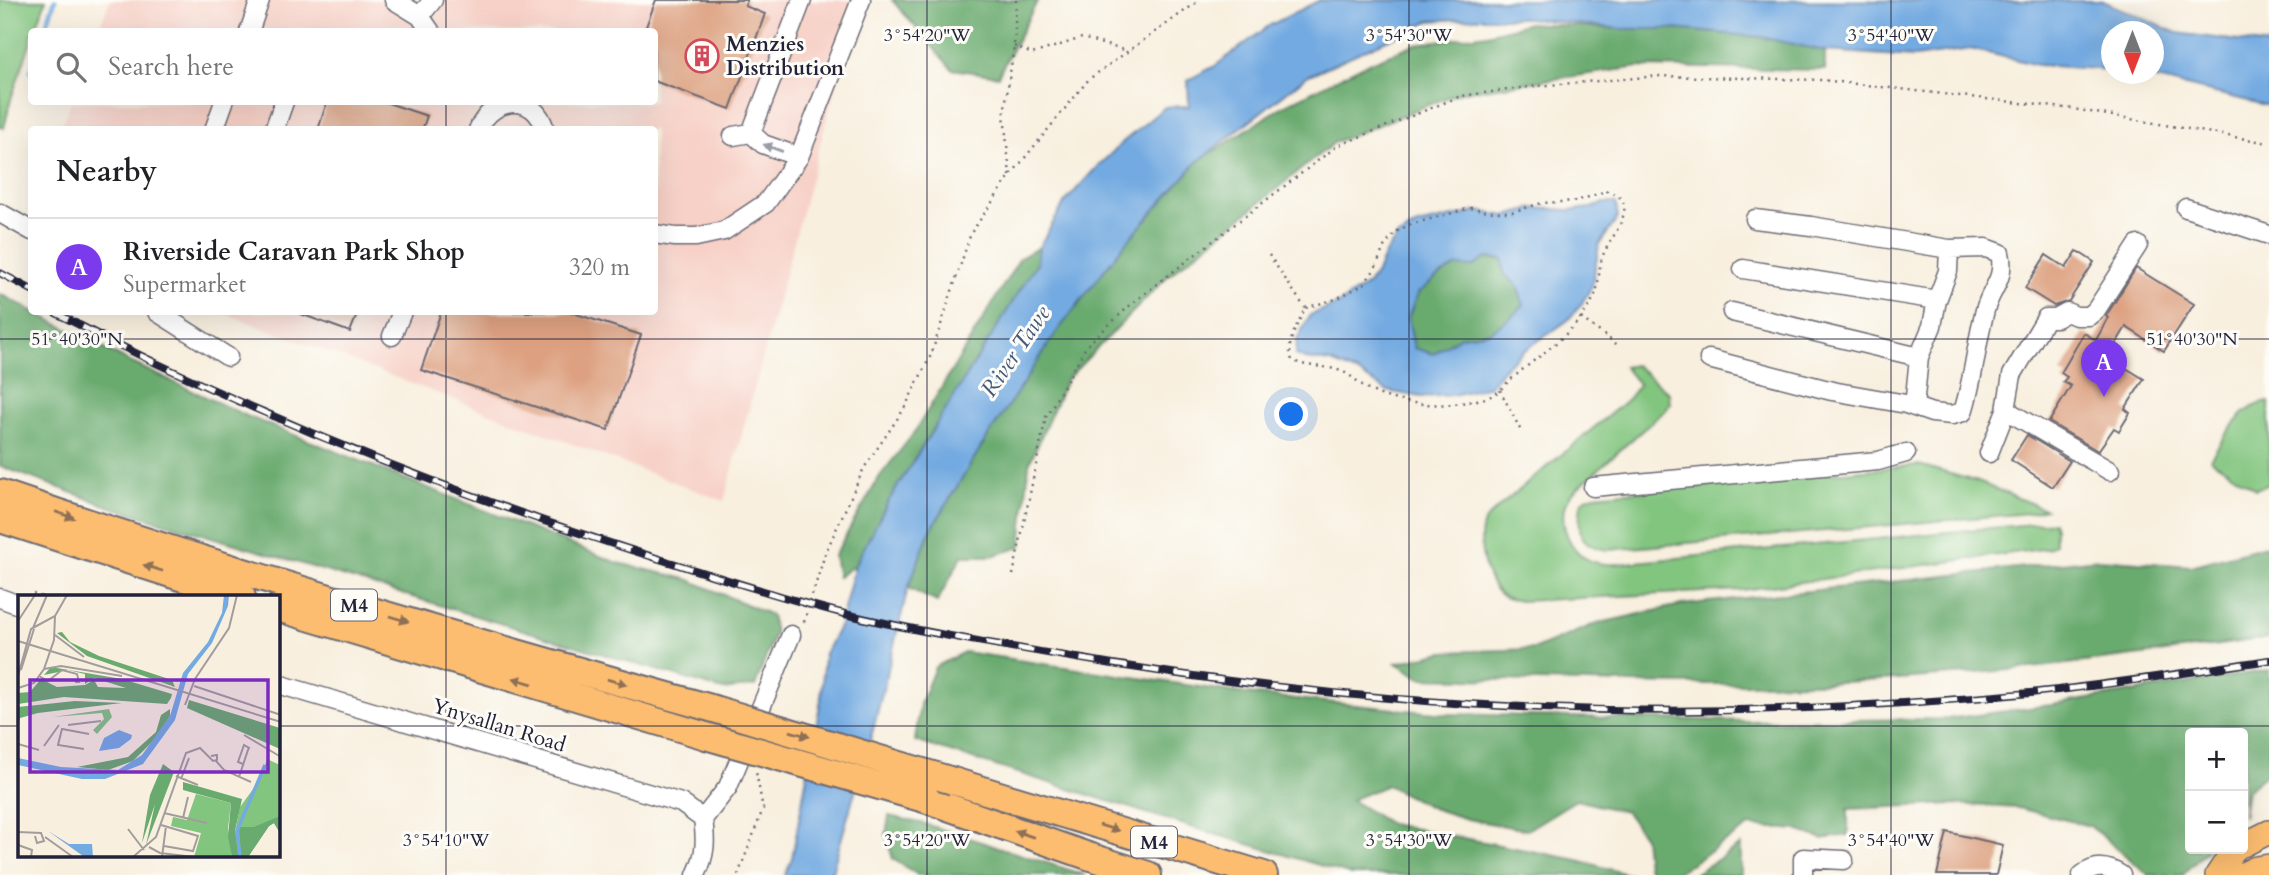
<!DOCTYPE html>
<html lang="en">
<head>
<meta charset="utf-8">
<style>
	:root { --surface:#fff; --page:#f6f6f6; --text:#202124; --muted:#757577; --line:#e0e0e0; --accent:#7c3aed }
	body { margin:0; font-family:Cardo,serif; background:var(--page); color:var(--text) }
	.controls { position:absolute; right:21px; bottom:21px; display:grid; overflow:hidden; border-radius:7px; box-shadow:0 7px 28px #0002 }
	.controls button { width:63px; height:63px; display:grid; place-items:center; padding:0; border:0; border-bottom:2px solid var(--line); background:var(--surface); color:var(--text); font:35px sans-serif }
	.compass { position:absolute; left:2101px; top:21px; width:63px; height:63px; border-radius:50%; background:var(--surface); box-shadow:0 7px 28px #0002; rotate:180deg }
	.you { position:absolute; left:1292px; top:415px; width:24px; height:24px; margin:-18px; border:5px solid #fff; border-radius:50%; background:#1a73e8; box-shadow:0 0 0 10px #1a73e833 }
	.badge { display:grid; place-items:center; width:46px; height:46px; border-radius:50%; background:var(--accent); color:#fff; font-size:23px; font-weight:700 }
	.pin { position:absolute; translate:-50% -58px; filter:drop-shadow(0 2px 4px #0008) }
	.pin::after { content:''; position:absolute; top:37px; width:24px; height:21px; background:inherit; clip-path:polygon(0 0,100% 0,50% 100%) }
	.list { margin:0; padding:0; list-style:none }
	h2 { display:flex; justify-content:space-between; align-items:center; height:91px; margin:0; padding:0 28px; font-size:30px }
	h2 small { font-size:23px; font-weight:400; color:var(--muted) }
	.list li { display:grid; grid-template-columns:46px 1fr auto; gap:21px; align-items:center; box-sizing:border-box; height:98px; padding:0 28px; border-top:2px solid var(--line) }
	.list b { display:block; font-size:26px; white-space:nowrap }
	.list p { margin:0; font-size:23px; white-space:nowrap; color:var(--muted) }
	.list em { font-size:23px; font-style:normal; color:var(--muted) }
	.icon { flex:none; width:38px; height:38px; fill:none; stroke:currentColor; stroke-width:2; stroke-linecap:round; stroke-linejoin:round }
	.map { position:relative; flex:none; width:2269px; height:875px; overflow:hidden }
	.search { position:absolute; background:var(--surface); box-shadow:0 7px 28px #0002; left:28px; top:28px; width:630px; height:77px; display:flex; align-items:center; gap:18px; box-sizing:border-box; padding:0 24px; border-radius:7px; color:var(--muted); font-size:26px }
	.panel { position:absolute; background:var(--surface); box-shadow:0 7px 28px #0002; left:28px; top:126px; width:630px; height:189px; border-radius:7px }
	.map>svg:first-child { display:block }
</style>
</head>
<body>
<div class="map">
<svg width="2269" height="875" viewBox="0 0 2269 875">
	<rect width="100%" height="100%" fill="#fdfcf7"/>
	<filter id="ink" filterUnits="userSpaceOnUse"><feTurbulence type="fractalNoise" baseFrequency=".0143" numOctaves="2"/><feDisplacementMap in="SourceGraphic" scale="14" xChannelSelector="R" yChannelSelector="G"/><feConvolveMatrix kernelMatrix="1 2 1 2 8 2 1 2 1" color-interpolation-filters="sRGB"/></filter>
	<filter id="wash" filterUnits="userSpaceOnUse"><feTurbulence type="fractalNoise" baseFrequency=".00686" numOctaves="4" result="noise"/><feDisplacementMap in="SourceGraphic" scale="28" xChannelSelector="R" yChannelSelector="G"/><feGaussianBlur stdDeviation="1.57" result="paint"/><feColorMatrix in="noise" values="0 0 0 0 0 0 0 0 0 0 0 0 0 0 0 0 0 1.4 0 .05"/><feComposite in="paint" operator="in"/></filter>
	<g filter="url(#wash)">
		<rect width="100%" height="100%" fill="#f8efde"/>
		<path fill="#f7d1c7" d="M110 0H859L724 501 221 312H654V130H60L71 102H654V32L98 31Z"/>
		<path fill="#82c57f" stroke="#52745d" stroke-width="2" d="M0 0H46L35 31 32 32 31 41 11 99 4 128 0 126Z
			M1635 365 1669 393 1670 403 1665 410 1572 493C1569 498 1565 503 1564 508 1560 531 1574 558 1598 563 1610 566 1624 563 1636 562L2053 522 2055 528V544L2049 548 1742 590 1521 601C1516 600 1508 599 1504 597 1485 586 1476 542 1484 523 1487 517 1495 511 1500 506L1627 400 1639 385 1624 367Z
			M2269 402V484L2256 489 2210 459C2225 437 2240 405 2269 402Z
			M1919 465 1978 482 2045 509 2029 513 1608 550C1578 546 1577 531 1581 504L1586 498 1594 495Z"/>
		<path fill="#69aa6e" stroke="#466654" stroke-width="2" d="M892 0H1038L998 76 952 69Z
			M1529 23 1621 29H1673L1761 37 1825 51V70L1639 67 1461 92 1335 142 1168 276 1066 380 1029 464 1021 547 992 556H962L937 602 908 588 929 533 981 447 1056 333 1123 246 1197 162 1283 106 1364 65 1415 44 1487 34Z
			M1039 247 1037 263 889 500 855 565 838 577 834 556 880 476 914 433 1020 258Z
			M1486 258 1503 259 1504 274 1516 284 1524 305 1509 319 1490 332 1461 336 1433 354 1414 348 1408 318 1418 293 1438 276 1457 266 1472 267Z
			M0 294 128 361 249 417 618 563 687 579 771 615 775 633 755 686 723 690 111 507 0 466Z
			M2269 545V638C2127 658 1984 676 1841 682 1701 687 1561 681 1421 678L1396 663 1443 652 1535 649 1595 624 1681 605 2098 559 2191 566Z
			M964 652 1247 694 1446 714 1746 721 1947 719 2051 705 2269 670V772L2247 790 2243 817V733H2190V849H2208L2183 875H2149L2090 826 2018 808 1954 804 1848 809V835L1823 839 1797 830 1750 826 1673 875H1655L1647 867 1644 837 1626 812 1576 800 1527 830 1467 819 1432 808 1387 785 1351 800 1390 824 1578 860 1630 875H1352L1188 826 915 741 920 704 935 667Z
			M889 816 925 824 1085 875H918L893 859 886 835Z
			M1741 845V875H1693Z"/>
		<path fill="#73aae1" stroke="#4a668e" stroke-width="2" fill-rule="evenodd" d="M1320 0 2103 1 2177 33 2269 45V106L2136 74H2154V32H2112L2111 70 2038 65 1971 49 1915 57 1825 51 1761 37 1673 29H1621L1528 18H1475L1429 21 1307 76 1197 162 1123 246 1056 333 981 447 929 533 908 588 874 726 831 875H785L792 858 821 699 824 655 840 625 855 565 889 500 1037 263 1039 247 1065 202 1094 170 1124 141 1165 107 1189 106 1188 80 1215 66 1270 25Z
			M1604 203H1616L1618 218 1599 245 1592 286 1581 305 1567 321 1525 350 1504 368 1490 386 1453 395 1421 397 1387 391 1358 373 1331 362 1305 359 1296 355 1297 339 1310 315 1338 304 1368 284 1378 270 1386 252 1398 236 1418 225 1478 211 1507 216 1534 208 1569 210 1592 208ZM1486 258 1503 259 1504 274 1516 284 1524 305 1509 319 1490 332 1461 336 1433 354 1414 348 1408 318 1418 293 1438 276 1457 266 1472 267Z"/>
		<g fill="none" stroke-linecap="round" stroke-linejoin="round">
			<path stroke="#73aae1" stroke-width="5" d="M44 32 55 0
				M31 71 32 69"/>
		</g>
		<g id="blocks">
			<path fill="#dda181" d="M656 0H747L745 6 765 14 730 109 654 81V32H644Z
				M327 102H385L427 116 422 130H318Z
				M2077 251 2094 262 2069 301 2054 306 2025 288 2046 255 2066 268Z
				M2136 268 2194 304 2164 351 2126 327 2108 357 2144 379 2125 409 2130 413 2119 431 2114 428 2098 451 2049 422 2071 386 2063 382 2067 377 2061 373 2084 333 2096 340 2108 318 2106 316Z
				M298 312H358L350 332 298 313Z
				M441 312H570L641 335 608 430 421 370Z
				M2027 435 2070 461 2053 487 2011 460Z
				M1947 832 2003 845 1996 875H1937Z"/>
		</g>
	</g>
	<g filter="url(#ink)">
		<use href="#blocks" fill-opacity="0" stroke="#6d6a74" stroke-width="2"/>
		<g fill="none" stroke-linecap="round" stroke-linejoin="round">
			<defs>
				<path id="minor" d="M394 0 420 16 431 32
					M420 16 433 0
					M249 32 260 0
					M214 130 224 102
					M274 130 284 102
					M478 130C492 96 536 92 545 130
					M751 133 802 0
					M733 136 751 133 763 144 799 157
					M2186 208 2269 235
					M0 213 32 231
					M654 234 675 237H696L724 231 766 203 799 157 861 0
					M1743 269 1937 300
					M157 312 228 357
					M1732 312 1919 357
					M392 336 402 312
					M1709 359 1832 391 1906 404 1932 413 1952 415 1963 412C1974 378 1976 344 1985 310 1991 288 2006 279 2000 253L1986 248 1949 249 1811 226 1755 219
					M1914 407 1919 357 1932 326 1937 300 1948 271 1949 249
					M2006 410 2110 471
					M1989 453 2006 410 2012 375 2046 318H2056L2067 312 2076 316H2089L2096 310 2138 245
					M1593 487 1878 461 1906 453
					M0 598 19 605
					M278 684 681 803 703 819
					M696 875C706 854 706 841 703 819L728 787 791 635
					M1803 875V858L1844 860
					M2082 875C2096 865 2107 866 2121 875"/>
				<path id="major" d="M2243 845 2269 832
					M2217 875 2233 851 2236 849
					M2241 875 2256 868 2269 866"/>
				<path id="highway" d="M0 493C234 573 472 641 711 708
					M0 519 242 597
					M278 608 706 736
					M953 781 1264 875
					M928 800 1088 856 1148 875"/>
			</defs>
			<use href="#minor" stroke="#6d6a74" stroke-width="21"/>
			<use href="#major" stroke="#6d6a74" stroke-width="26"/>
			<use href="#highway" stroke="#6d6a74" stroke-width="30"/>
			<path stroke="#6d6a74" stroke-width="2.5" stroke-dasharray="2 5" stroke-linecap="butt" d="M1014 46 1032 54 1082 38 1127 51
				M1010 176 1004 114 1014 46 1016 0
				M1606 191C1643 199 1614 233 1605 251 1597 265 1601 283 1594 297 1579 330 1542 353 1515 376 1508 381 1502 389 1495 394 1488 399 1463 403 1453 404 1426 406 1389 403 1365 387 1356 381 1349 373 1338 370 1323 365 1306 368 1292 360 1285 342 1298 325 1305 308L1336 299 1364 284 1375 269 1384 247 1396 232 1408 225 1471 208 1493 212H1512L1542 203 1577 201Z
				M1269 255 1305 308
				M1581 318 1619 346
				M1500 390 1522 433
				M1013 575 1046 417 1087 345 1136 300 1337 146 1461 96 1536 86 1660 76 1822 80 2073 109 2269 143
				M33 594 43 597
				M804 622 825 554 864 468 904 409 931 355 971 233 1010 176 1089 79 1200 0
				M738 875 763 809 756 772"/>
			<use href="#minor" stroke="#fff" stroke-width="18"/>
			<use href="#major" stroke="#fcbd6f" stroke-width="23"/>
			<use href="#highway" stroke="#fcbd6f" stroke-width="26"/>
			<defs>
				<path id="rail" d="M0 273 32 290
					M54 312C251 415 457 496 669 562 728 580 786 599 845 614 916 631 988 643 1059 655 1294 696 1540 717 1779 709 1863 706 1947 701 2030 693 2110 685 2190 672 2269 660"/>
			</defs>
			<use href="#rail" stroke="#22223b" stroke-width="8"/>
			<use href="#rail" stroke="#fdfcf7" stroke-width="5" stroke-dasharray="16" stroke-linecap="butt"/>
			<defs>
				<path id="highway-bridge" d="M711 708 953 781
					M706 736 928 800"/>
			</defs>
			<use href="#highway-bridge" stroke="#6d6a74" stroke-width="30" stroke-linecap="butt"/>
			<use href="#highway-bridge" stroke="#fcbd6f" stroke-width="26"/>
		</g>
		<defs><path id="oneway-solid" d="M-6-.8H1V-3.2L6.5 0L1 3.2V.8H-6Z" transform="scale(1.75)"/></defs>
		<use fill="#9c9ca7" href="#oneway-solid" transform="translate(773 148) rotate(-160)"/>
		<g fill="#8f7055">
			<use href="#oneway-solid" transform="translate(65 515) rotate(19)"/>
			<use href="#oneway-solid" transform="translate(153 568) rotate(-162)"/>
			<use href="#oneway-solid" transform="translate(399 619) rotate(17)"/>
			<use href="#oneway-solid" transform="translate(523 681) rotate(-163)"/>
			<use href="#oneway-solid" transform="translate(617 682) rotate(16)"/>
			<use href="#oneway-solid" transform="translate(800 734) rotate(16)"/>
			<use href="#oneway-solid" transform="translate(1109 828) rotate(17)"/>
			<use href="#oneway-solid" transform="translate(1024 834) rotate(-161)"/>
		</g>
	</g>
	<path fill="none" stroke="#22223b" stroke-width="2" stroke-opacity="0.45" d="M446 0V32M927 0V875M1409 0V875M1891 0V875M446 102V130M446 312V875M0 339H2269M0 726H19M278 726H2269"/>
	<defs>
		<symbol id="building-ring" viewBox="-11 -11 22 22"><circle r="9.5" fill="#fdfcf7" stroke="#d1495b" stroke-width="1.5"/><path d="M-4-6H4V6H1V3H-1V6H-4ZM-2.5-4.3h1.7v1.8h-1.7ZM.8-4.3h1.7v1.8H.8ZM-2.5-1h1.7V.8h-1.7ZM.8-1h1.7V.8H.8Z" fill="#d1495b"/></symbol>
	</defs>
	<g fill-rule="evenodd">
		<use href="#building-ring" x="683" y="37" width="38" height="38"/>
	</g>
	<g text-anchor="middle" stroke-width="6" stroke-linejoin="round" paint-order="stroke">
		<g fill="#fdfcf7" stroke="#646373" stroke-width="2">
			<rect x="331" y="589.5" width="46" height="31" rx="5"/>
			<rect x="1131" y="826.5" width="46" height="31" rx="5"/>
		</g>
		<g font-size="19" font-weight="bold" fill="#22223b">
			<text x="354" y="612">M4</text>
			<text x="1154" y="849">M4</text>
		</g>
		<g font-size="21" font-weight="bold" fill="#22223b" stroke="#fdfcf7" text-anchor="start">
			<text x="726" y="51">Menzies<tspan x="726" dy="24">Distribution</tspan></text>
		</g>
		<g font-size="21" fill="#22223b" stroke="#fdfcf7">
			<text transform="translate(499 725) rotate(17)" y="7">Ynysallan Road</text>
		</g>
		<g font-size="23" font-style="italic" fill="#42587d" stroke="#fdfcf7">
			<text transform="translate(1015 351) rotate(-56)" y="8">River Tawe</text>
		</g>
	</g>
	<g transform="translate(18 595)">
		<rect width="262" height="262" fill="#f8efde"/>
		<path d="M91 114 94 122 79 139 75 135 86 124 84 118 35 122ZM249 164 262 170V238L256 228 251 231 230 262H223L222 255 221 262 217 238 222 212 243 183ZM178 199 213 208 210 233 214 262H176L183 238 153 231 155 222 169 225Z" fill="#82c57f"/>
		<path d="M44 37 52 47 81 61 154 85 157 92 69 61 39 38ZM33 72 104 84 154 99 153 103 149 109 46 102 0 109V98L12 97 23 84 39 92 67 90 76 85 80 92 108 93 76 83 67 89V79L50 75 26 80ZM171 105 262 133V154L169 113ZM57 106 104 108 20 118 2 123 0 129V112ZM152 114V121L139 142 115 166 90 175 59 172 110 162 138 137 143 120ZM145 169 156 177 128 250 137 209 124 248 132 200ZM165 187 224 204 217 236 221 262H214L210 242 213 208 165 195ZM262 221V238L256 228 251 231 230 262H223L221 232H236Z" fill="#69aa6e"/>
		<path d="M206 0H211L210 11 194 48 170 79 157 125 125 169 87 184H64L0 170V163L43 172 100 175 124 160 152 121 165 78 190 47 204 18ZM101 135 114 140 113 144 101 153 81 156 86 143ZM30 236 51 249H74L75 262 65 261Z" fill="#73aae1"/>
		<path fill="none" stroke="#73aae1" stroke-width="3.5" d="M222 262 219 236 247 170"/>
		<path fill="none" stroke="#a29d9d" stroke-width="2" d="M0 26 17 0M15 33 29 0M37 40 66 62M0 46 263 127M26 74 43 71 104 81M3 75 16 34M0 81 13 34 37 21 49 0M21 81 30 86 44 75 59 79 61 87H57M176 91 263 120M0 93 16 88 26 74 36 45 37 21M167 110 177 84 211 33 219 0M50 130 83 126M226 140 263 162M0 149 21 155M26 151 41 130M66 154 40 150 44 134 71 139M198 166 206 175 233 187M158 181 180 190M221 182 230 155 231 153 226 150 220 167 225 169M163 184 171 163M146 218 189 228M165 223 170 202M143 230 180 241 175 256 146 251M110 234 126 255M0 237 23 238 26 246 19 248 17 241M27 242 55 262M0 250 14 255 13 262M131 252 142 258 176 262M115 262 138 242 168 158 182 153 195 166 199 165V160L193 161M144 262 148 231"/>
		<path fill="#7b2cbf" fill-opacity="0.15" stroke="#7b2cbf" stroke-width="3.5" d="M12 85H250V177H12Z"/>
		<rect width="262" height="262" fill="none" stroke="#22223b" stroke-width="3.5"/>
	</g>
	<g font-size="18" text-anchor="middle" fill="#22223b" stroke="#fdfcf7" stroke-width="6" stroke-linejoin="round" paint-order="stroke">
		<text x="927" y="41">3°54'20"W</text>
		<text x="1409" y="41">3°54'30"W</text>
		<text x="1891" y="41">3°54'40"W</text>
		<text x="2192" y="345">51°40'30"N</text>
		<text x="77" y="345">51°40'30"N</text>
		<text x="446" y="846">3°54'10"W</text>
		<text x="927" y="846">3°54'20"W</text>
		<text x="1409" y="846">3°54'30"W</text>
		<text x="1891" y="846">3°54'40"W</text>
	</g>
</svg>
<div class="controls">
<button>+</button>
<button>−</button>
</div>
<svg class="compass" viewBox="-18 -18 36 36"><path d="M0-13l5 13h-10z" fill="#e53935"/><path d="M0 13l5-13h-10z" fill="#757577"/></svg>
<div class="you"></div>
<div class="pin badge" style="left:2104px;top:397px">A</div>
<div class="search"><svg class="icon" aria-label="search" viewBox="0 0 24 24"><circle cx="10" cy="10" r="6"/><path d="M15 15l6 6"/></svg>Search here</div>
<section class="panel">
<h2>Nearby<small></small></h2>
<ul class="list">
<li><span class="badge">A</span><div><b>Riverside Caravan Park Shop</b><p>Supermarket</p></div><em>320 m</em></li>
</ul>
</section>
</div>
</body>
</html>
